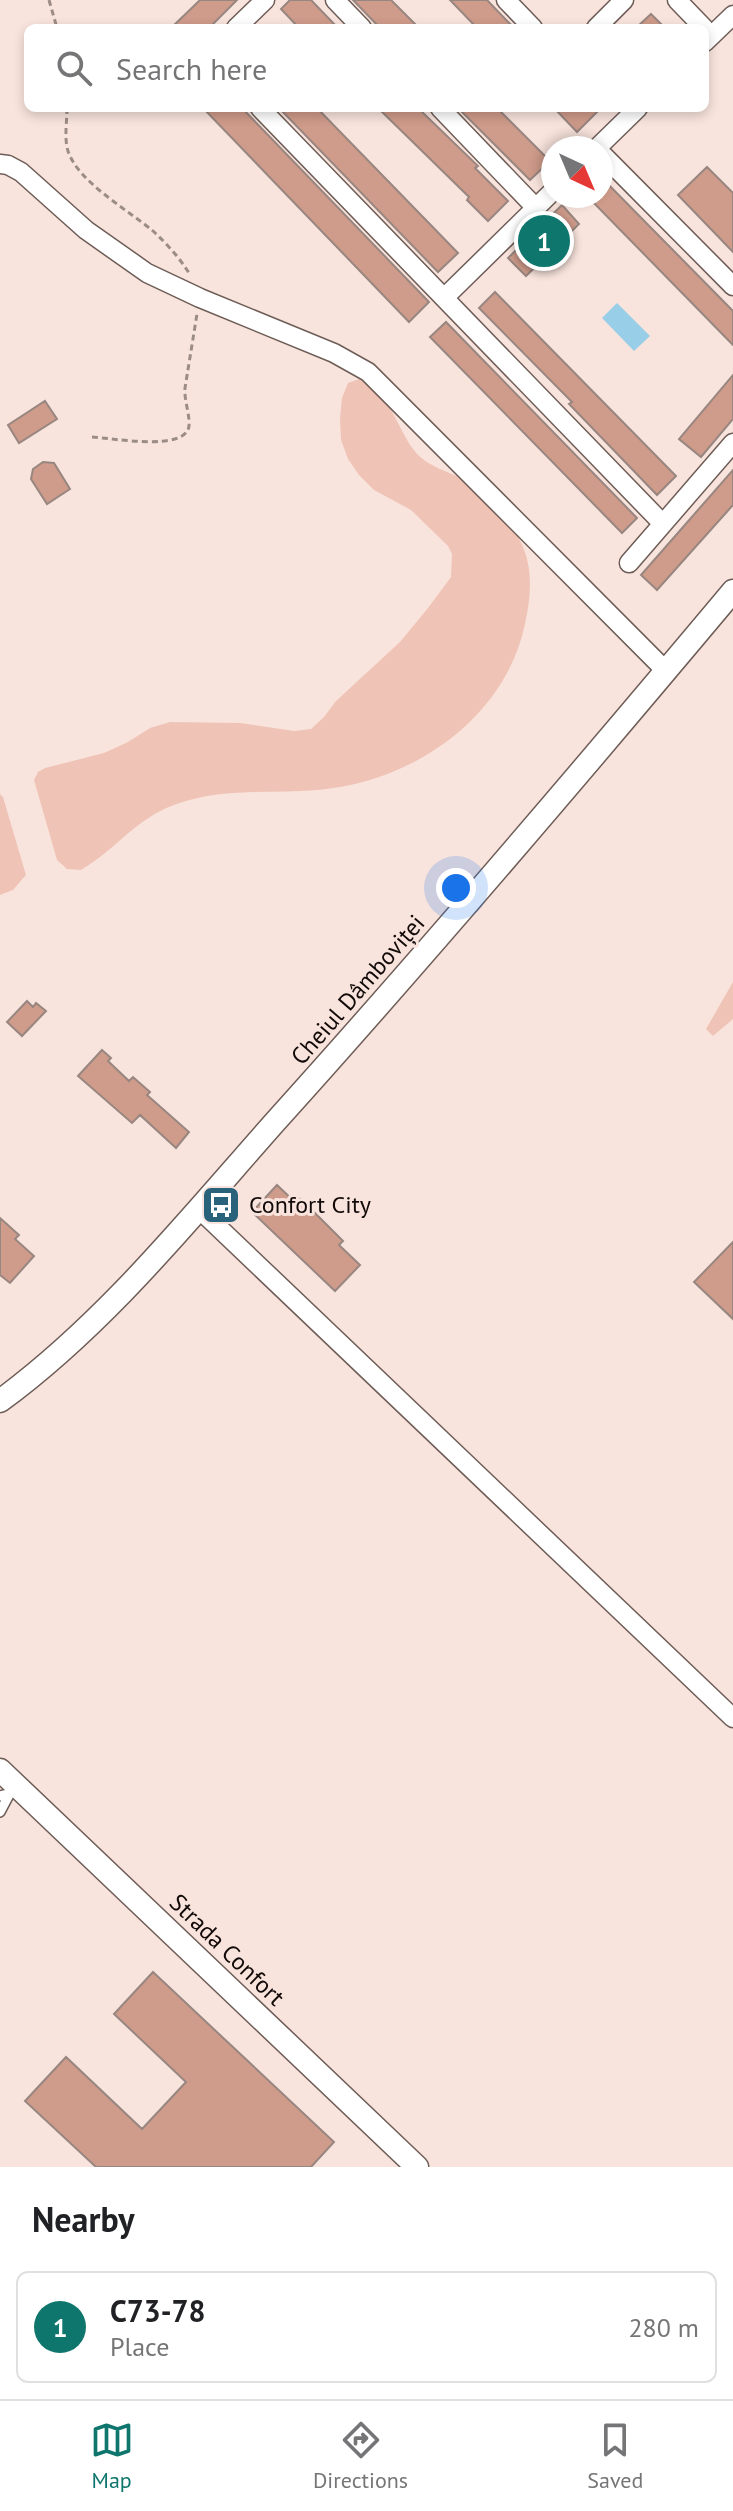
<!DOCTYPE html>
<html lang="en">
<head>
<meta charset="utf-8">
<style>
	:root { --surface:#fff; --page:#f2f2f2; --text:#202124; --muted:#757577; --line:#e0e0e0; --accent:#0f766e }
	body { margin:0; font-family:"PT Sans",sans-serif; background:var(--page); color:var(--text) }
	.compass { position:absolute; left:541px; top:136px; width:72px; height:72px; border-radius:50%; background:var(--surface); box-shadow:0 4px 12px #0003; rotate:136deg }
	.you { position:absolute; left:456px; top:888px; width:28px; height:28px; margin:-20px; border:6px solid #fff; border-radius:50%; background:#1a73e8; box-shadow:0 0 0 12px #1a73e833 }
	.badge { display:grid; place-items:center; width:52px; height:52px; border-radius:50%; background:var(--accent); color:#fff; font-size:26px; font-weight:700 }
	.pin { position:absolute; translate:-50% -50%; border:4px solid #fff; box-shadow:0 2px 8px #0006 }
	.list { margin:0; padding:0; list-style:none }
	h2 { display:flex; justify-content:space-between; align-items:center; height:104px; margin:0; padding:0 32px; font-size:34px }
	h2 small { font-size:26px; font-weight:400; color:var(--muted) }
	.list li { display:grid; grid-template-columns:52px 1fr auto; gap:24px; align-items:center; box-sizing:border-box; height:112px; margin:0 16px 16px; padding:0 16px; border:2px solid var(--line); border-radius:12px }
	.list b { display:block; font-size:30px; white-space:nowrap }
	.list p { margin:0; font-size:26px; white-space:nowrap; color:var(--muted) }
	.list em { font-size:26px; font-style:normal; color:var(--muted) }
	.icon { flex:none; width:44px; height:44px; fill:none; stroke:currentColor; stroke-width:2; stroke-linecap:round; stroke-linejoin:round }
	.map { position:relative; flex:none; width:733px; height:2167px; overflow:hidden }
	.search { position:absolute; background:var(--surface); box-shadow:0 4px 12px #0003; left:24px; right:24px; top:24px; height:88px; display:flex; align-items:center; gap:20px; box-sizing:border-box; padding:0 28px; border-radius:12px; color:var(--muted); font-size:30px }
	.sheet { height:232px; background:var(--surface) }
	nav { display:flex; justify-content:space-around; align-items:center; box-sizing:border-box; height:112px; border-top:2px solid var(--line); background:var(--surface); font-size:22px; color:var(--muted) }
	nav a { display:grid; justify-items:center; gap:4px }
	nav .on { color:var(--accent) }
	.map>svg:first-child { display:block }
</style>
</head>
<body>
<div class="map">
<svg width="733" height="2167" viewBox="0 0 733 2167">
	<rect width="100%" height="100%" fill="#f9e4dd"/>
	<path fill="#efc4b6" d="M359 379C387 388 397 427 413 449 428 469 450 470 469 483 482 491 492 506 503 517 533 548 534 583 525 624 505 719 412 782 318 790 273 794 229 788 186 801 138 814 120 847 81 870L67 869 57 860 34 780 38 772 45 768 104 753 128 742 150 728 170 722 240 723 294 731 311 729 324 717 336 701 400 642 428 608 451 577 452 554 448 546 411 510 374 490 359 475 348 459 341 440 340 418 342 398 348 383Z
		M0 794 3 797 26 875 13 890 0 895Z
		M733 982V1019L713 1036 706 1029Z"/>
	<path fill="#98cee8" d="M617 303 650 336 634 351 602 318Z"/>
	<path fill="#cf9b8a" stroke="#988680" stroke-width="2" d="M200 0H237L209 28H171Z
		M290 0H311L338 28H299L281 9Z
		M353 0H391L419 28H380Z
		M450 0H487L514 28H477Z
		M651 14 665 28H636Z
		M203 108H242L429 302 409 322Z
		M279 108H317L458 253 438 272Z
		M378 108H418L478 166 475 168 508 201 488 221 467 200 469 197Z
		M458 108H497L550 161 530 180Z
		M554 108H601L577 132Z
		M707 167 733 193V252L678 195Z
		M601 177 733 311V345L587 196H601Z
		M562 205 579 224 526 276 508 258Z
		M495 292 676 476 657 495 569 404 572 402 479 308Z
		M446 322 637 518 622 533 430 337Z
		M733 375V419L701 457 679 439Z
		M45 401 57 419 19 443 8 425Z
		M43 462 54 463 70 489 47 504 31 479 33 469Z
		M733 470V505L657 590 641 575Z
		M27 1001 33 1007 36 1003 46 1011 22 1036 7 1022Z
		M102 1050 111 1058 108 1061 129 1081 133 1077 150 1092 147 1095 189 1132 176 1148 140 1115 132 1123 78 1076Z
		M277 1185 296 1203 300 1199 316 1214 343 1241 339 1245 360 1265 335 1291 252 1212Z
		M0 1218 19 1235 15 1239 34 1256 10 1283 0 1275Z
		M733 1242V1319L694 1282Z
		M153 1972 334 2142 311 2167H96L25 2101 66 2057 142 2129 186 2082 114 2014Z"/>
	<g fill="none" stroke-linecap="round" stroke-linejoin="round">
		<defs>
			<path id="service" d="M0 1796 20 1791
				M0 1812 9 1795"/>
			<path id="minor" d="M335 0 362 28
				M506 0 533 28
				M677 0 704 28
				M236 28 265 0
				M596 28 624 0
				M705 42 733 15
				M260 108 663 524
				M440 108 536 208
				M597 148 638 108
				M601 153 733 286
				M0 164 8 165 21 172 86 230 147 273 200 298 334 353 368 372 666 671
				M445 297 553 191
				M629 563 733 443
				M198 1208 733 1718"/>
			<path id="tertiary" d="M0 1401C105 1324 189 1219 275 1122 432 948 583 770 733 591
				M0 1770 417 2167"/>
		</defs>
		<use href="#service" stroke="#6e5d57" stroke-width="12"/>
		<use href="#minor" stroke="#6e5d57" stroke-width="21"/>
		<use href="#tertiary" stroke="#6e5d57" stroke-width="25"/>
		<path stroke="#9c8c87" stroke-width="3" stroke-dasharray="6 4" stroke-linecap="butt" d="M49 0 57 28
			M67 108C67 122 64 138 68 151 78 182 128 210 153 231 166 243 179 257 189 273
			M92 437C111 438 186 452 189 426 190 414 184 401 185 388L197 314"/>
		<use href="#service" stroke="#fff" stroke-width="9"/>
		<use href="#minor" stroke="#fff" stroke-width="18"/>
		<use href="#tertiary" stroke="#fff" stroke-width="22"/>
	</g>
	<defs>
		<symbol id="bus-square" viewBox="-11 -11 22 22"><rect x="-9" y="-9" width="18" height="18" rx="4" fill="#28627b" stroke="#f9e4dd"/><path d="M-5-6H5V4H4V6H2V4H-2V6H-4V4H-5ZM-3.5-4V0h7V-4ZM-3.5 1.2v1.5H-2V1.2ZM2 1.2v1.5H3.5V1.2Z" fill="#fff"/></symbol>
	</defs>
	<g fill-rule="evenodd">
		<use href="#bus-square" x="199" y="1183" width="44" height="44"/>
	</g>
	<g text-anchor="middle" stroke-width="6" stroke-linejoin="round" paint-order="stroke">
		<g font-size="24" fill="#110a08" stroke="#f9e4dd">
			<text transform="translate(358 990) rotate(-49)" y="8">Cheiul Dâmboviței</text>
			<text transform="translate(227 1950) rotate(44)" y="8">Strada Confort</text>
		</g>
		<g font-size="24" fill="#110a08" stroke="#f9e4dd" text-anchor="start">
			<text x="249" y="1213">Confort City</text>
		</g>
	</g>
</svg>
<svg class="compass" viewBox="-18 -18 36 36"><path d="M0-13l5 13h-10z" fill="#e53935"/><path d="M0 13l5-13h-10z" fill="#757577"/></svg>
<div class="you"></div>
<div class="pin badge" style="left:544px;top:241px">1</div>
<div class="search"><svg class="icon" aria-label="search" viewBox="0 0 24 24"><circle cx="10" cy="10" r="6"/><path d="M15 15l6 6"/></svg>Search here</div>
</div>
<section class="sheet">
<h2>Nearby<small></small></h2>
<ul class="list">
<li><span class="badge">1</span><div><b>C73-78</b><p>Place</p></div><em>280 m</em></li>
</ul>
</section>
<nav>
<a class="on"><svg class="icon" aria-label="map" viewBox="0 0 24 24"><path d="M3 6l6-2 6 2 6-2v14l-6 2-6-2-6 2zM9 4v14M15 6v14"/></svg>Map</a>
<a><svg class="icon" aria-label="directions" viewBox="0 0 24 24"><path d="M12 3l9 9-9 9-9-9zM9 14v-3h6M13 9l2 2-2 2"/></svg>Directions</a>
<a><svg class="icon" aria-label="saved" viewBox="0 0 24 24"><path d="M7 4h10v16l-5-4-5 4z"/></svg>Saved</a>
</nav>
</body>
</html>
